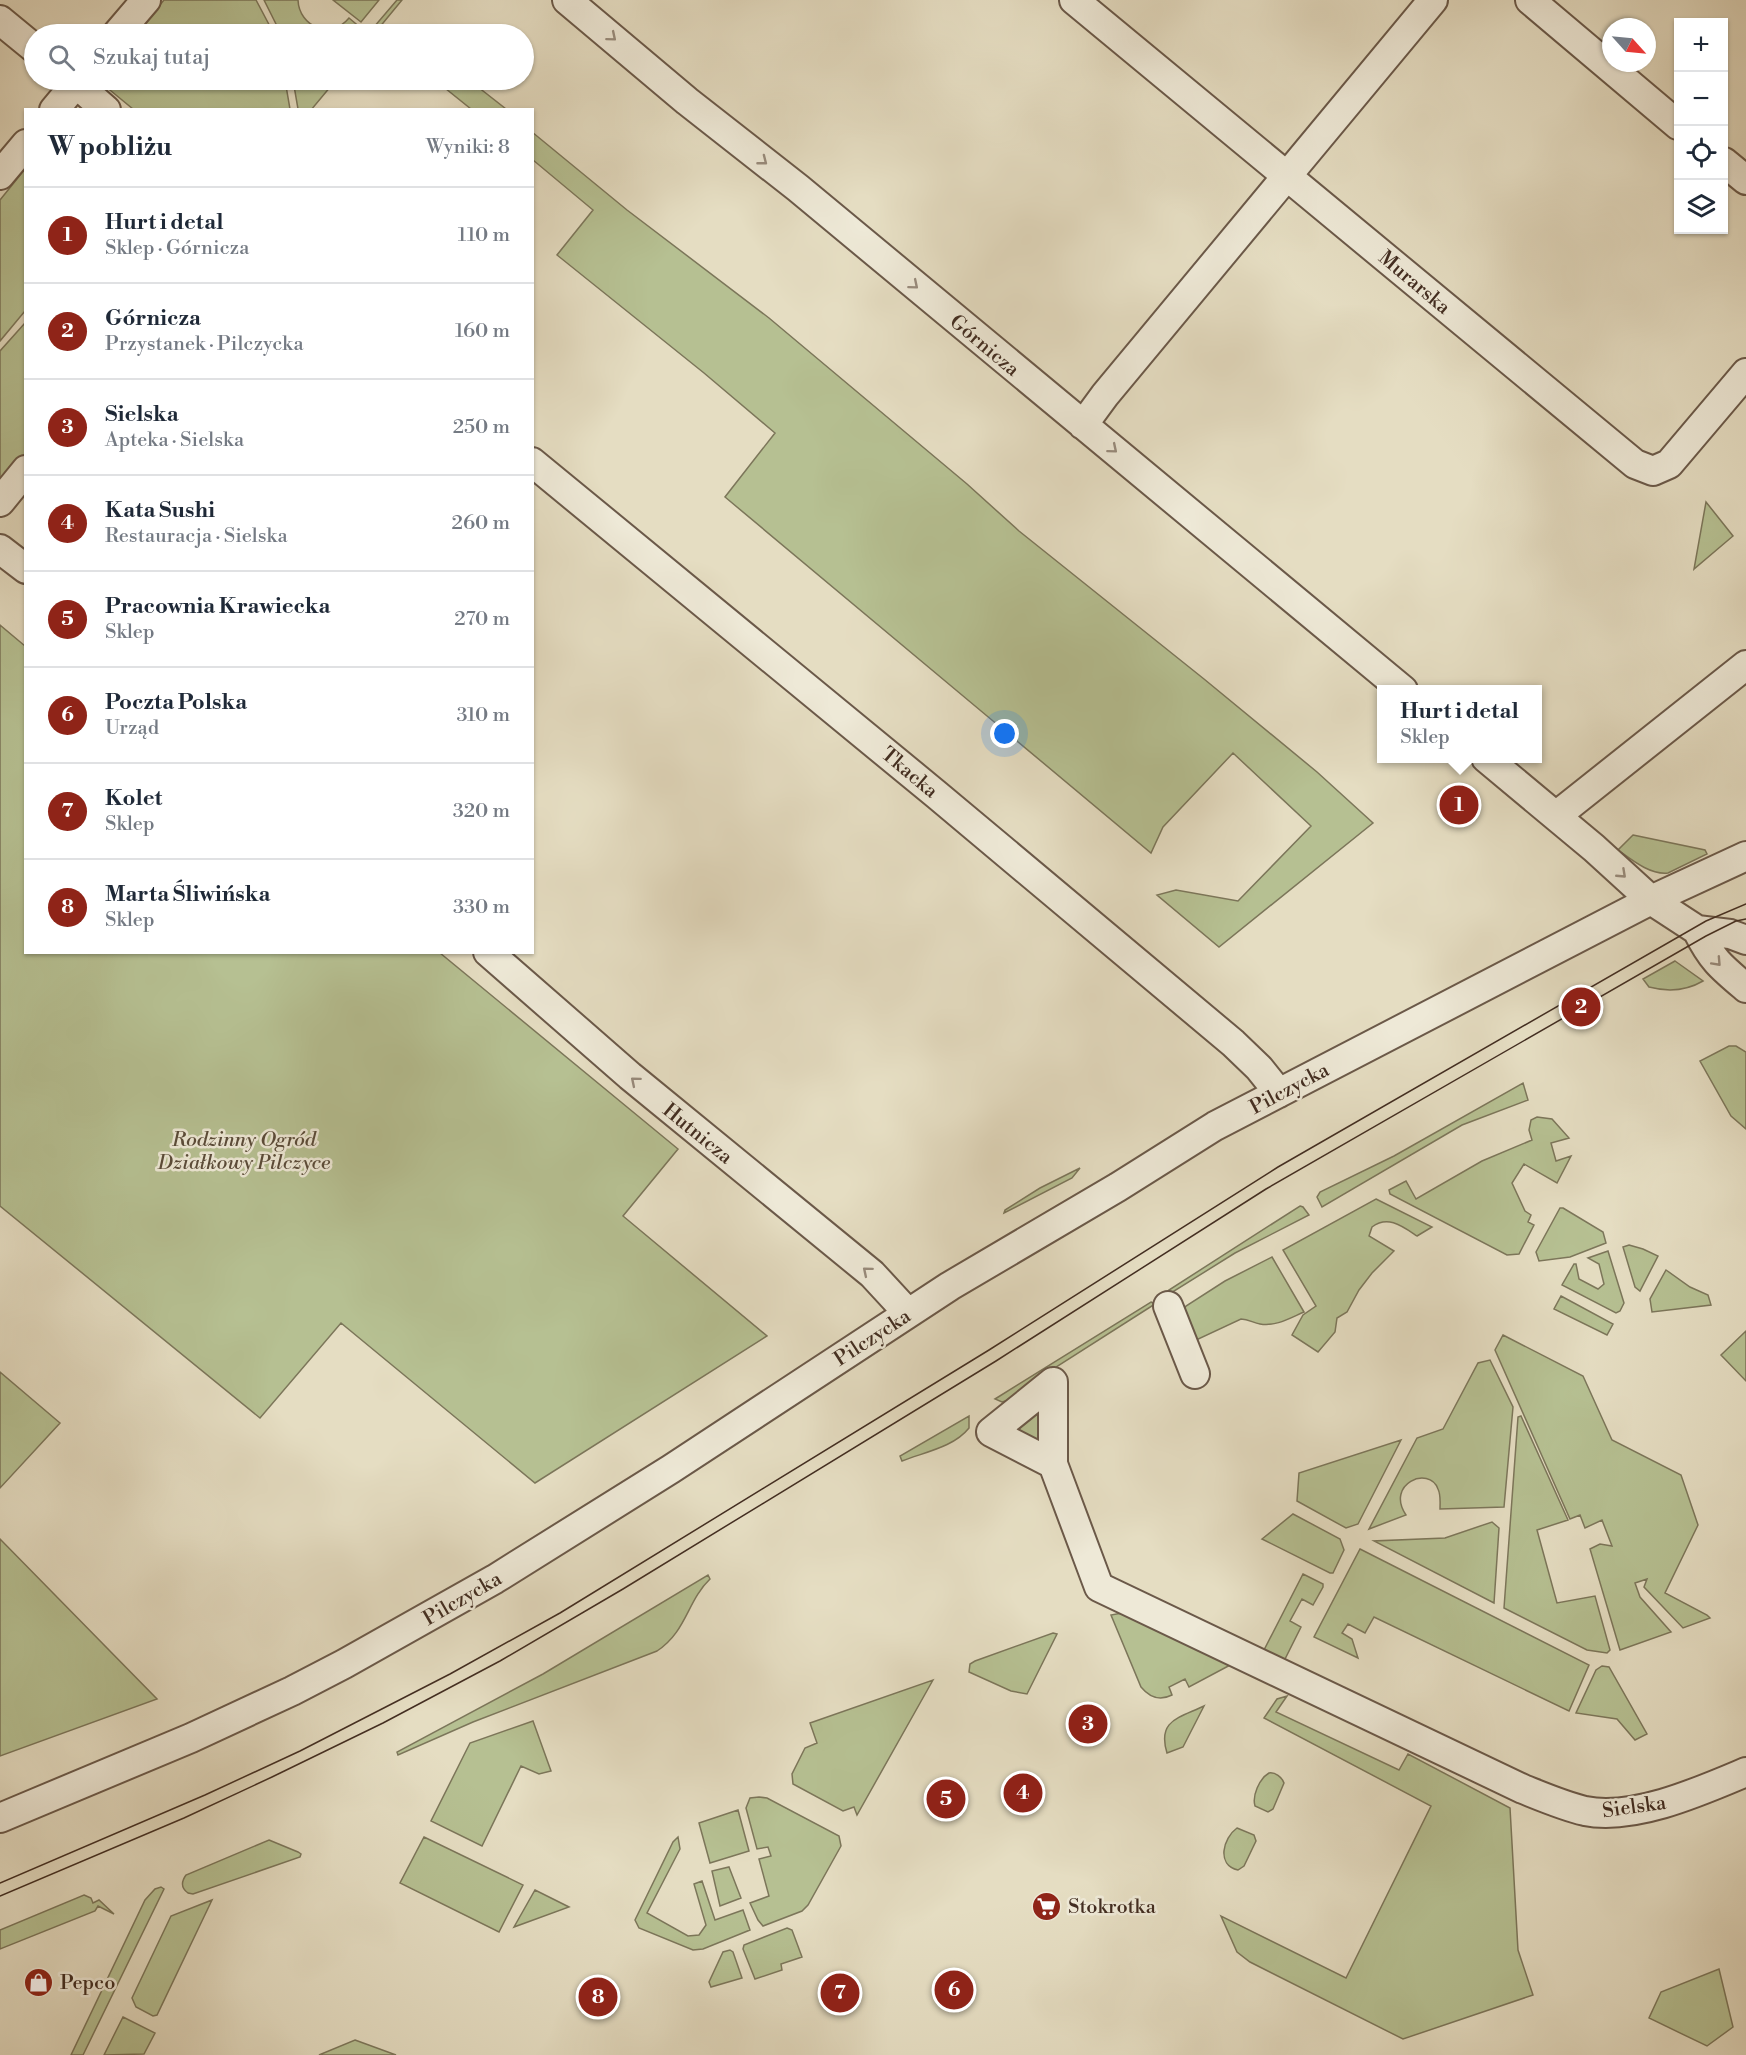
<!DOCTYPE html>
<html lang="pl">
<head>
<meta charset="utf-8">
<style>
	:root { --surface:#fff; --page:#f2f2f3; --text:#1f2937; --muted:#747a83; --line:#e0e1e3; --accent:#8f2418 }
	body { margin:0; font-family:"Libre Bodoni",serif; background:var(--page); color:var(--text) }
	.controls { position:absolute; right:18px; top:18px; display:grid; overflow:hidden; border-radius:0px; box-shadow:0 2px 4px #0004 }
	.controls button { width:54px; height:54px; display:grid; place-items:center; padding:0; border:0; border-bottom:2px solid var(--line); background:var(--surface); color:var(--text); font:30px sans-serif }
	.compass { position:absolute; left:1602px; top:18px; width:54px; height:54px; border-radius:50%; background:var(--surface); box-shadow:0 2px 4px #0004; rotate:117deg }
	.you { position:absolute; left:1005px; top:734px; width:21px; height:21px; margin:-15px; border:4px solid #fff; border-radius:50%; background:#1a73e8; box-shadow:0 0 0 9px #1a73e833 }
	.badge { display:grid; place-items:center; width:39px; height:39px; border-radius:50%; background:var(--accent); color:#fff; font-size:20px; font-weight:700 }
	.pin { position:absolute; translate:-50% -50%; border:3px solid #fff; box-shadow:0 2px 6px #0006 }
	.popup { position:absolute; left:1377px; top:685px; width:165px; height:78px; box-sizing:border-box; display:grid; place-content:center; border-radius:0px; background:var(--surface); filter:drop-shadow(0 2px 4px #0005); font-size:20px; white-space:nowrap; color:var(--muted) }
	.popup b { font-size:22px; color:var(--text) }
	.popup::after { content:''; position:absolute; left:50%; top:100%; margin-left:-12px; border:12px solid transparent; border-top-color:var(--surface) }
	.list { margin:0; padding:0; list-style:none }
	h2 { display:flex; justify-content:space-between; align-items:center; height:78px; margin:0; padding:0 24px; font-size:26px }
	h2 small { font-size:20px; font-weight:400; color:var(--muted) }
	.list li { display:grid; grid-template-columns:39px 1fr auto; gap:18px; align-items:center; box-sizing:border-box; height:96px; padding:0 24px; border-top:2px solid var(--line) }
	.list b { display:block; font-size:22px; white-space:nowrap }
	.list p { margin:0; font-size:20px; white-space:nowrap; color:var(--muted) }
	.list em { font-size:20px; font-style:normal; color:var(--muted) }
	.icon { flex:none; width:33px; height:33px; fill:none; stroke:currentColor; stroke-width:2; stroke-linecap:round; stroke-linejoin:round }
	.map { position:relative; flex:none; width:1746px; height:2055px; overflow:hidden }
	.search { position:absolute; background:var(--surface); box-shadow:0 2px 4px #0004; left:24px; top:24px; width:510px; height:66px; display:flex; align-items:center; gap:15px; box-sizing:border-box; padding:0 21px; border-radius:33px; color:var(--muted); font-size:22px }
	.panel { position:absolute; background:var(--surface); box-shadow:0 2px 4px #0004; left:24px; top:108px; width:510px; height:846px; border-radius:0px }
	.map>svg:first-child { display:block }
</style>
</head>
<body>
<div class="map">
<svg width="1746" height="2055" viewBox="0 0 1746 2055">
	<rect width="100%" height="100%" fill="#e5ddc2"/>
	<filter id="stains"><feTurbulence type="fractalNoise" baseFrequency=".00333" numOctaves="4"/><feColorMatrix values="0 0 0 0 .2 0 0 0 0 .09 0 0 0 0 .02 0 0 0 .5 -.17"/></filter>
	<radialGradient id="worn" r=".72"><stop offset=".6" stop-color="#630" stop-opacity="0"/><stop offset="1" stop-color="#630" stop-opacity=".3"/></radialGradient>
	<path fill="#b6c092" stroke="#7c765a" stroke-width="1.5" d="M164 0H256L274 34H136Z
		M264 0H298C299 27 331 40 349 18L368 34 397 0H402L374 34H281Z
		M333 0H379L361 22Z
		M105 80H285L290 109H133L105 86Z
		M293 80H336L311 110 298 109Z
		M435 80H469L506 109H471Z
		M532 132 627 210 769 318 967 484 1019 531 1204 679 1317 772 1373 823 1219 947 1157 895 1176 890 1238 901 1311 826 1233 753 1163 827 1151 853 725 497 775 433 704 373 557 255 593 210 533 160Z
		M25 169V311L0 341V200Z
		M25 323V460L0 492V351Z
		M1706 502 1733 536 1694 569Z
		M0 625 25 646 26 952 440 953 678 1149 623 1216 767 1336 535 1483 341 1323 260 1418 0 1206Z
		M1633 835 1705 850 1707 854 1668 873C1650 875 1632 860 1618 850Z
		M1675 961 1703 981C1686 991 1668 992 1649 987L1643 979Z
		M1729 1046H1736L1746 1052V1129L1731 1116 1700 1061Z
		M1523 1083 1528 1100 1462 1125 1322 1207 1317 1197 1320 1192 1394 1156Z
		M1537 1117 1552 1119 1569 1138 1551 1143 1556 1161 1571 1156 1557 1183 1524 1164 1512 1183 1525 1211 1531 1215 1528 1222 1534 1225 1519 1254 1507 1255 1390 1194 1389 1190 1406 1181 1416 1199 1482 1161 1532 1140 1529 1130 1531 1120Z
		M1080 1168 1072 1178 1004 1213 1005 1210 1040 1188Z
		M1376 1199 1432 1227 1417 1236C1402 1226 1388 1215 1372 1227L1369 1236 1394 1251 1372 1273 1359 1290 1347 1312 1337 1318 1335 1332 1318 1352 1292 1335 1303 1315 1316 1306 1283 1250Z
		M1300 1206 1303 1207 1309 1215 1235 1253 1171 1293 1169 1290Z
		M1563 1208 1603 1232 1606 1243 1570 1257 1539 1261 1536 1252 1560 1208Z
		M1629 1245 1643 1249 1658 1256 1640 1291 1635 1287 1623 1247Z
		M1608 1251 1624 1303 1620 1311 1616 1313 1562 1285 1574 1264H1576L1579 1279 1598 1289 1604 1284 1599 1264 1588 1258Z
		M1272 1257 1304 1312C1290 1318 1275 1327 1260 1324 1253 1323 1249 1319 1241 1319L1192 1342 1184 1309 1186 1306 1225 1281Z
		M1666 1270 1690 1287 1708 1295 1711 1305 1652 1312 1650 1299Z
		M1561 1296 1613 1324 1607 1335 1554 1309Z
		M1151 1302 1155 1304 1056 1367 1016 1398 1002 1402 995 1399Z
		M1746 1331V1381L1721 1355Z
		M1503 1335 1583 1376 1612 1440 1681 1475 1698 1525 1665 1593 1707 1615 1710 1618 1683 1628 1644 1587 1647 1579 1635 1583 1640 1597 1671 1632 1620 1650 1590 1549 1600 1544 1612 1546 1602 1520 1585 1528 1580 1515 1570 1519 1495 1350Z
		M1490 1360 1513 1407 1504 1507 1440 1509C1440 1503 1441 1495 1438 1489 1429 1465 1385 1484 1406 1515L1369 1529 1417 1438 1443 1429 1478 1363Z
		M0 1372 60 1423 0 1488Z
		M1037 1412 1040 1414 1042 1443 1020 1434 1019 1424Z
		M969 1416V1428C954 1447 925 1452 902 1461L900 1456Z
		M1521 1416 1568 1520 1537 1530 1557 1603 1595 1596 1610 1650 1607 1653 1587 1650 1504 1608 1518 1417Z
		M1401 1440 1358 1524 1346 1528 1297 1501 1299 1473Z
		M1293 1514 1340 1539 1344 1550 1333 1573H1330L1262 1539Z
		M1492 1522 1499 1528 1494 1603 1374 1541 1445 1538Z
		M0 1539 157 1699 0 1756Z
		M1360 1549 1589 1665 1569 1711 1374 1617 1365 1633 1348 1624 1342 1633 1352 1639 1358 1658 1314 1637Z
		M1303 1574 1323 1584V1587L1313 1605 1302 1599 1290 1621 1301 1627 1284 1661 1263 1652Z
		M708 1575 710 1579C687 1601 687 1631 657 1651L473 1722 398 1755 397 1752 543 1674Z
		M1122 1613 1234 1663 1189 1687 1185 1679 1169 1687 1172 1695C1160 1701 1150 1698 1141 1687L1111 1615Z
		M1053 1633 1057 1634 1027 1694 1011 1691 969 1672 970 1664 975 1661Z
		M1602 1666 1609 1667 1647 1734 1635 1740 1617 1719 1576 1713 1596 1670Z
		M933 1680 857 1815 854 1807 843 1811 793 1784 792 1774 805 1748 817 1743 810 1723Z
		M1287 1696 1276 1712 1399 1770 1408 1754 1510 1808 1518 1950 1533 1995 1403 2039 1250 1962 1237 1952 1221 1916 1346 1978 1431 1806 1264 1718 1277 1699Z
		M1204 1706 1183 1747 1167 1753C1157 1720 1179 1718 1204 1706Z
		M533 1721 551 1771 539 1774 521 1766 482 1846 431 1821 470 1743Z
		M1269 1773C1275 1772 1282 1777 1284 1783L1273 1809 1268 1812 1255 1806C1252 1796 1259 1779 1269 1773Z
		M759 1797 767 1798 839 1836 841 1846 808 1905 802 1911 763 1926 758 1920 750 1903 769 1896 759 1859 771 1856 768 1847 757 1849 746 1808 750 1798Z
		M738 1810 749 1851 710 1863 699 1823Z
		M1237 1828 1254 1835 1256 1841 1244 1866 1238 1870C1216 1865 1223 1838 1237 1828Z
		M424 1837 523 1885 499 1932 400 1883Z
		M678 1837 680 1849 647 1913 688 1936 699 1935 706 1925 694 1884 702 1881 715 1920 743 1910 750 1930 703 1949 693 1950 639 1928 635 1920 673 1842Z
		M269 1840 298 1852 301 1854 300 1857 193 1894 188 1893C181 1888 181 1882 186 1875Z
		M729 1867 741 1898 720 1906 712 1871Z
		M161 1887 164 1889 83 2055H71L145 1900 155 1889Z
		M535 1890 569 1907 514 1927Z
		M84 1895 91 1898 93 1903 99 1900 114 1914 98 1906 95 1911 0 1949V1930Z
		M212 1900 157 2015 153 2016 136 2007 132 1998 171 1916Z
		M787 1928 792 1930 802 1957 781 1964 782 1970 755 1979 743 1949 744 1945Z
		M730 1950 733 1952 742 1978 711 1987 709 1982 723 1952Z
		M1719 1969 1733 2027 1707 2046 1649 2018 1661 1992Z
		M123 2017 155 2033 144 2054 104 2055Z
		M355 2040 396 2055H319Z"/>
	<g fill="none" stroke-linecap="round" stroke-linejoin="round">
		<defs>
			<path id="minor" d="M567 0 687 101 798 188 1403 690
				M1074 0 1635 464 1653 471 1669 464 1746 373
				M1530 0 1678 125
				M0 20 34 48
				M117 34 146 0
				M72 80 106 110
				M54 110 79 80
				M1724 162 1746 180
				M0 175 26 144
				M1083 425 1105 395 1433 0
				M532 462 937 795 1233 1043 1259 1068 1279 1093
				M0 502 26 470
				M0 549 26 569
				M1486 758 1594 848 1651 900 1697 930 1730 934 1746 940
				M1556 816 1746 665
				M1697 930C1712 960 1721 967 1746 988
				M488 952 630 1076 872 1274 908 1313
				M1168 1306 1195 1374
				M1053 1382V1464L1099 1587 1523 1789C1543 1797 1564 1806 1585 1811 1634 1821 1701 1791 1746 1772
				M1053 1382 991 1432 1053 1464
				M0 1818 191 1738 292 1691 344 1664 495 1579 671 1469 950 1286 1118 1187 1215 1126 1651 900 1746 856"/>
		</defs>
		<use href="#minor" stroke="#6b5949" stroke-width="32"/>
		<use href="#minor" stroke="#eee9d7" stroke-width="28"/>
		<path stroke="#422d21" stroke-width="1.5" d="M0 1883 205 1795 300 1751 450 1674 560 1613 989 1350 1278 1167 1706 921 1746 904
			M0 1896 184 1818 272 1777 383 1723 500 1661 623 1589 996 1361 1266 1189 1706 936 1736 921 1746 919"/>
	</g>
	<defs><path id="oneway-chevron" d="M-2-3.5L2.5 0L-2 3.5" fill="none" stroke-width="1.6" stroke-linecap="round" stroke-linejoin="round" transform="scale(1.5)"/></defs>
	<g stroke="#988b7c">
		<use href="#oneway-chevron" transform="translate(612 37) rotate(40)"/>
		<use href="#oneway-chevron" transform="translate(763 161) rotate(38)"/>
		<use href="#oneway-chevron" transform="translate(914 285) rotate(40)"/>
		<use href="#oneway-chevron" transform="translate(1113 449) rotate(40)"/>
		<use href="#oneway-chevron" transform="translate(1622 874) rotate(43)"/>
		<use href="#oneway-chevron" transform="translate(1717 962) rotate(47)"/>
		<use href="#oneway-chevron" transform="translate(635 1081) rotate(-140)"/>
		<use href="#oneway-chevron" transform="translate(867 1271) rotate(-140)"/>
	</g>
	<defs>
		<symbol id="supermarket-disc" viewBox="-11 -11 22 22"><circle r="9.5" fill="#8f2418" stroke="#eee9d7"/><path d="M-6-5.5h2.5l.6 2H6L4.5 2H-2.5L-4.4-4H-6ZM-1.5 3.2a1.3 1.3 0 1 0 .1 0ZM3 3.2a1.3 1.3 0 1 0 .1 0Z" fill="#fff"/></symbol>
		<symbol id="shop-disc" viewBox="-11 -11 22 22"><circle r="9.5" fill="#8f2418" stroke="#eee9d7"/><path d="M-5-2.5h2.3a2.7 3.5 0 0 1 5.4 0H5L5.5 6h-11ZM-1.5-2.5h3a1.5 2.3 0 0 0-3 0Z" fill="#fff"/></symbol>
	</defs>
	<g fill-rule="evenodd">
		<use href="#supermarket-disc" x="1030" y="1890" width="33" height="33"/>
		<use href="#shop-disc" x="22" y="1966" width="33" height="33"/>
	</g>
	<g text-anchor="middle" stroke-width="5" stroke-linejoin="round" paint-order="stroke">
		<g font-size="20" fill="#422d21" stroke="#eee9d7">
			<text transform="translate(1415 282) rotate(40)" y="7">Murarska</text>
			<text transform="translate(985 345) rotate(40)" y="7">Górnicza</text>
			<text transform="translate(910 772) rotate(40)" y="7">Tkacka</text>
			<text transform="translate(1289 1088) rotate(-28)" y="7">Pilczycka</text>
			<text transform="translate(698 1133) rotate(39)" y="7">Hutnicza</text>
			<text transform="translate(872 1337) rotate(-33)" y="7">Pilczycka</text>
			<text transform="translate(462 1598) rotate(-30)" y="7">Pilczycka</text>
			<text transform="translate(1634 1806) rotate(-8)" y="7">Sielska</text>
		</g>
		<g font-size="20" font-style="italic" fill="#594a38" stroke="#eee9d7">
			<text x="244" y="1146">Rodzinny Ogród<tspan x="244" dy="23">Działkowy Pilczyce</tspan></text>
		</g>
		<g font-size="20" fill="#422d21" stroke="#eee9d7" text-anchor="start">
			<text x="1068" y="1913">Stokrotka</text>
			<text x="60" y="1989">Pepco</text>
		</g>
	</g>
	<rect width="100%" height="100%" filter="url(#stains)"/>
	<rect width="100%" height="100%" fill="url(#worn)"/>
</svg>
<div class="controls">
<button>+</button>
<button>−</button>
<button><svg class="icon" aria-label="locate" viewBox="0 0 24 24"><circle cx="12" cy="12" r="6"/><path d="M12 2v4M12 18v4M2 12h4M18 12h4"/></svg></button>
<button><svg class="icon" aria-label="layers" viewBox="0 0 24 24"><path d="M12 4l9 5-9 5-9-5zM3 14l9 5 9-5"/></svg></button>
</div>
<svg class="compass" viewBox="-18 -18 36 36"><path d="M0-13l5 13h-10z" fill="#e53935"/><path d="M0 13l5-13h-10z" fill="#747a83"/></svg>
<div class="you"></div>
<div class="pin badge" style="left:1459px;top:805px">1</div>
<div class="popup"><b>Hurt i detal</b>Sklep</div>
<div class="pin badge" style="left:1581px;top:1007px">2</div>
<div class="pin badge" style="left:1088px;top:1724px">3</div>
<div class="pin badge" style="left:1023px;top:1793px">4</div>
<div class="pin badge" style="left:946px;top:1799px">5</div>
<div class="pin badge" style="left:954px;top:1990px">6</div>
<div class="pin badge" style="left:840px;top:1993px">7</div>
<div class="pin badge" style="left:598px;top:1997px">8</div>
<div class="search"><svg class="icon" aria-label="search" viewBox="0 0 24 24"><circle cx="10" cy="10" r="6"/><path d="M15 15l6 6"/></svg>Szukaj tutaj</div>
<section class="panel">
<h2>W pobliżu<small>Wyniki: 8</small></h2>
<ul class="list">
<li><span class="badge">1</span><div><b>Hurt i detal</b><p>Sklep · Górnicza</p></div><em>110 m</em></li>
<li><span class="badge">2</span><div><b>Górnicza</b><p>Przystanek · Pilczycka</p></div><em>160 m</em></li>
<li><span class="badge">3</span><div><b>Sielska</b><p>Apteka · Sielska</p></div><em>250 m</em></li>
<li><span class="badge">4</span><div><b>Kata Sushi</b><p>Restauracja · Sielska</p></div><em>260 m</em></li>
<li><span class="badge">5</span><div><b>Pracownia Krawiecka</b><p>Sklep</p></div><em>270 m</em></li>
<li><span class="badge">6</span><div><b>Poczta Polska</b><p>Urząd</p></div><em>310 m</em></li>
<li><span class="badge">7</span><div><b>Kolet</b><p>Sklep</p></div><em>320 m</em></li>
<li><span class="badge">8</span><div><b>Marta Śliwińska</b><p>Sklep</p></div><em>330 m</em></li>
</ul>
</section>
</div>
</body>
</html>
